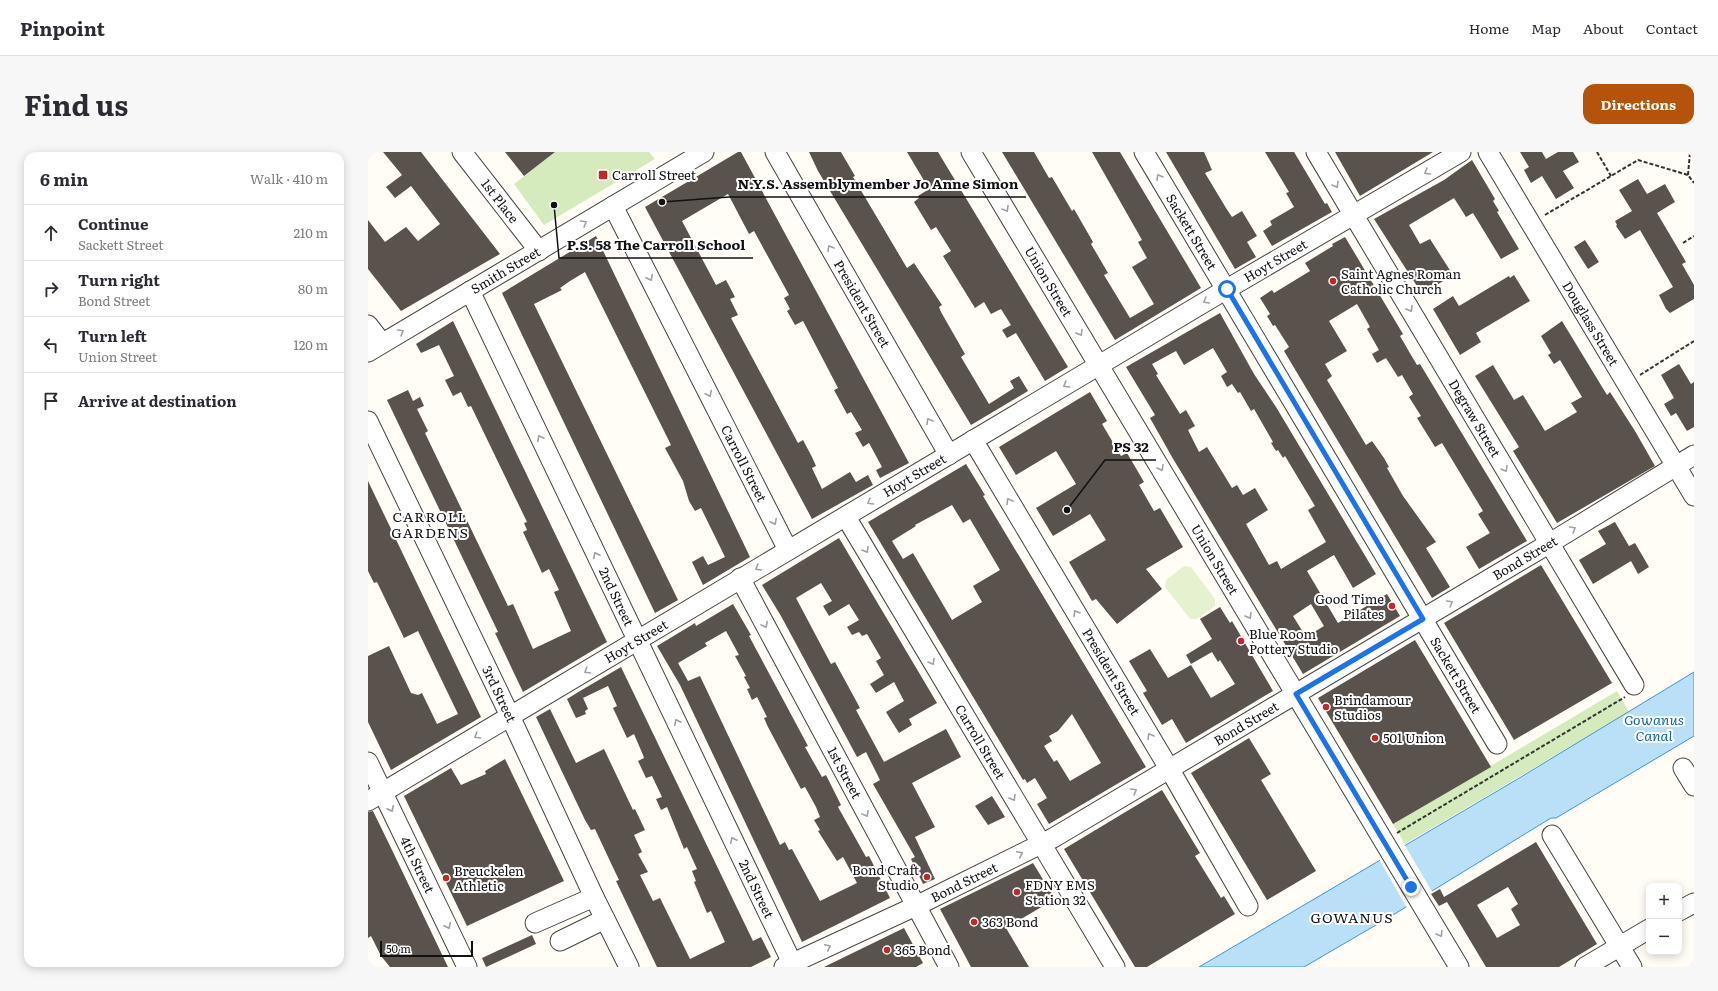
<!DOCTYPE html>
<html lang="en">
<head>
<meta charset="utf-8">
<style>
	:root { --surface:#fff; --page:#f7f7f7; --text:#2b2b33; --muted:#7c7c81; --line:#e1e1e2; --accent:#b45309 }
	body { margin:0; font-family:Literata,serif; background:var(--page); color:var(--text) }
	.controls { position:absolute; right:12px; bottom:12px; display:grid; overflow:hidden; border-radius:8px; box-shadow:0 2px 10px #0003 }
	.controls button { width:36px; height:36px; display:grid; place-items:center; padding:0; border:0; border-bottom:1px solid var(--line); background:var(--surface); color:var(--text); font:20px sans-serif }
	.scale { position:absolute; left:12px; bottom:10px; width:93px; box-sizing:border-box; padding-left:4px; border:2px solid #111; border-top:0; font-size:11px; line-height:14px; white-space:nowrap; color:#111; -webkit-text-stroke:3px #fff; paint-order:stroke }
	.stop { position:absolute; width:12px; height:12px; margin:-9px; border:3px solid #1a73e8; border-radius:50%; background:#fff }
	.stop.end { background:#1a73e8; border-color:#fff; box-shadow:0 1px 4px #0008 }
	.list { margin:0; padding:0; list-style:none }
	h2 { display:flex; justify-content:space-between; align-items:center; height:52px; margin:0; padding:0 16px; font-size:17px }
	h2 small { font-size:13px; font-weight:400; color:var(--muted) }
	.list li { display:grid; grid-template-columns:26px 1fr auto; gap:12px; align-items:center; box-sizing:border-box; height:56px; padding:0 16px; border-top:1px solid var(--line) }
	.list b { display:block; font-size:15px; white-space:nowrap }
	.list p { margin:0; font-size:13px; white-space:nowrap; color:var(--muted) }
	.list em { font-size:13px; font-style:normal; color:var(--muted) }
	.icon { flex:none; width:22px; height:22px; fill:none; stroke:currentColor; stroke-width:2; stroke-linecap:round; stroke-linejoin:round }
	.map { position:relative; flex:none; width:1326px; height:815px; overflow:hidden; border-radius:12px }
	header { display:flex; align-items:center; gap:24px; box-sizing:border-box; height:56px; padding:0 20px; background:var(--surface); border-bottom:1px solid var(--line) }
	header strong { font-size:19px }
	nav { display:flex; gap:22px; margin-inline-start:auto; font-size:14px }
	.intro { display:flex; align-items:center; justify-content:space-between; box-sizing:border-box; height:96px; padding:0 24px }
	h1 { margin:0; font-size:28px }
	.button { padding:10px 18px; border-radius:12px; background:var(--accent); color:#fff; font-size:14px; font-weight:700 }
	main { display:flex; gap:24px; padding:0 24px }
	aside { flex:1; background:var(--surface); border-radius:12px; box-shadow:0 2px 10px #0003 }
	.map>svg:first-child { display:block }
</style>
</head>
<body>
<header>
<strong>Pinpoint</strong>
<nav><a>Home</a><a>Map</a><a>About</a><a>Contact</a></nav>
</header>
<div class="intro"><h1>Find us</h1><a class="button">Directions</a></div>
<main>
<aside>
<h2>6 min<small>Walk · 410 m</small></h2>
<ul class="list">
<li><svg class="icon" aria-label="ahead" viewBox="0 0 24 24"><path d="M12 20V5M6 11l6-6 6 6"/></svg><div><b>Continue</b><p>Sackett Street</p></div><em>210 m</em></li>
<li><svg class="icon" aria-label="right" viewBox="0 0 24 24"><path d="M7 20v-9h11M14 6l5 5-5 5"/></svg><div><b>Turn right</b><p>Bond Street</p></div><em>80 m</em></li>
<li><svg class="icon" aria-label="left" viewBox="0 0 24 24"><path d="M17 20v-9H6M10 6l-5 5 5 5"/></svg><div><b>Turn left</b><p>Union Street</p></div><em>120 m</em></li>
<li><svg class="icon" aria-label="arrive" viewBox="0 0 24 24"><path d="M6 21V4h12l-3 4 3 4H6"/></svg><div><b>Arrive at destination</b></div></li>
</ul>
</aside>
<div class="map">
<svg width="1326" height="815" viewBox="0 0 1326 815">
	<rect width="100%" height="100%" fill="#fffdf5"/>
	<path fill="#d5ebbd" d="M187 0H281L287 7 176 73 146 32Z
		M1249 539 1261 560 1037 692 1025 672Z"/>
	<path fill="#e6f2cf" d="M816 414 823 415 847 447V454L829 467H822L797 435 798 428Z"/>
	<path fill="#b9e0f7" stroke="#3f96cf" d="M1326 520V584L1188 666H1183L1020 766 936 815H831L1153 625Z"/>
	<path fill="#fffdf5" d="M1036 692 1065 741 1039 756 1011 707Z"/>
	<path fill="#5a524d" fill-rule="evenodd" d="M15 0H53L132 102 33 159 0 117V68L17 90 38 75 50 89 72 72 43 34 27 46 18 35 34 23Z
		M137 0H187L156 24Z
		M370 0H373L541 311 512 326 508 318 514 315 501 291 495 295 487 281 494 278 483 260 479 262 466 238 470 236 435 169 427 173 419 159 422 157 416 146 421 143 386 79 381 82 360 42 314 69 348 133 358 128 367 145 362 147 370 163 363 166 430 291 435 288 444 305 448 314 444 316 454 337 482 320 488 330 500 323 505 333 444 367 277 55Z
		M441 0H473L487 24 485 25 539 116 546 111 574 153 571 155 573 160 597 202 593 205 621 252 646 236 642 229 651 224 660 239 603 273 450 19Z
		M539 0H570L700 215 677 229 648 181 639 186 634 178 643 173 633 157 623 162 616 150 607 156 575 104 583 99 568 75 563 78 546 50 551 46 550 44 561 37Z
		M634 0H666L681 26 684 25 704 59 706 57 725 90 723 92 740 121 736 123 762 166 786 152 764 115 779 106 770 90 774 88 724 0H752L833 136 747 188Z
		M798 0H836L844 18 837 21 858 56 864 65 874 59 889 84 879 90 888 105 867 117Z
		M897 0H926L957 52 959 51 964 60 904 94 895 79 904 73 902 69 926 55 918 41 921 40Z
		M967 0H1065L992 44Z
		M1152 0H1174L1178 7 1190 0H1205L1211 10 1195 19 1206 36 1188 47 1174 24 1163 31 1156 18 1161 15Z
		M1104 8 1127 47 1125 49 1131 59 1129 60 1151 97 1133 107 1105 61 1098 65 1086 46 1041 73 1052 92 1062 87 1085 123 1054 142 1006 67 1076 28Z
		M1270 27 1279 42 1297 32 1307 50 1289 61 1318 110 1314 112 1326 133V147L1302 161 1298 157 1291 143 1305 135 1272 78 1257 87 1248 74 1249 73 1247 69 1264 59 1251 38Z
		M228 84 382 405 335 433 324 410 335 404 340 413 357 405 333 356 327 359 321 349 315 329 297 296 303 293 217 120 202 129 192 136 194 138 166 152 310 448 287 461 134 141Z
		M977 85 1035 182 1032 184 1043 203 1049 213 1052 212 1159 389 1111 417 1098 395 1122 381 1110 362 1115 359 1074 291 1067 295 1049 266 1053 264 1041 245 1045 242 1034 223 1030 225 1018 206 1009 211 1004 202 1011 198 999 177 1002 175 989 152 961 169 979 199 957 212 964 224 959 228 998 293 1004 289 1016 306 1021 315 1019 316 1035 344 1068 390 1058 396 1082 435 1064 446 916 199 921 195 907 173 905 174 899 164 902 162 892 146 904 138 906 141 942 119 937 111 965 94 964 92Z
		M1217 88 1231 110 1220 117 1206 95Z
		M1146 123 1162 149 1108 181 1113 190 1092 203 1065 157 1085 144 1091 154 1141 124 1142 126Z
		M852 161 886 222 908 255 1008 422 985 436 966 403 939 419 970 471 1019 442 1032 464 935 522 804 305 782 266 787 263 758 215ZM845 196 859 220 853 224 859 235 864 232 870 241 872 240 883 259 886 257 905 290 903 291 908 299 910 298 915 306 917 304 947 354 940 358 958 390 913 417 909 409 901 413 878 372 900 358 887 336 875 343 869 333 864 336 839 295 831 300 820 278 827 274 818 258 812 262 788 223 790 222 784 212 808 199 816 213ZM943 452 956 474 938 485 925 464Z
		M85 169 239 490 155 540 127 481 130 480 19 248 40 238 45 249 52 245 56 254 49 257 60 279 57 281 140 454 145 452 165 497 203 479 186 440 191 438 181 417 174 421 169 410 155 380 159 378 156 371 159 370 103 254 100 255 93 240 85 244 77 228 86 224 71 193 53 201 48 192Z
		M1194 169 1239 243 1242 240 1267 279 1287 314 1189 371 1145 299 1151 295 1107 224 1125 213 1146 248 1155 243 1177 279 1209 260 1203 251 1214 245 1192 208 1186 212 1180 203 1183 201 1173 184Z
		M1311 212 1323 232 1326 230V275L1319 279 1308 261 1303 264 1296 252 1306 246 1293 223Z
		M722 240 739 269 734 272 753 304 759 301 776 330 771 333 786 359 792 356 815 395 778 417 794 437 749 472 728 447 724 449 701 410 738 388 722 362 685 384 668 356 708 332 688 299 648 323 631 295Z
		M598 312 617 343 615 344 778 615 681 672 669 652 679 646 667 626 659 631 657 627 655 628 500 370ZM584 353 595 371 602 367 632 418 605 434 614 450 584 468 545 401 535 407 524 389 548 374 547 373ZM704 562 733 611 702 629 689 608 686 610 676 594 684 589 681 584 690 579Z
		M0 329 113 565 23 618 0 570V504L21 494 43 541 50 543 54 541 69 572 90 562 50 479 36 486 9 430 6 431 0 419Z
		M1247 370 1261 394 1267 391 1281 415 1270 422 1263 409 1225 432 1211 408 1238 392 1230 379Z
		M471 386 569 551 541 567 544 573 531 581 518 560 536 549 526 530 508 541 502 532 516 523 508 509 513 506 499 482 494 484 491 480 484 483 479 475 491 468 481 452 461 464 455 454 464 449 453 431 428 446 463 512 467 510 492 556 488 558 516 610 578 577 593 605 544 631 567 675 547 685 567 727 555 732 543 707 547 705 505 632 512 628 498 600 489 605 413 464 394 433Z
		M1173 413 1244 531 1146 588 1076 471Z
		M365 452 383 483 381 484 440 594 437 595 454 625 458 623 473 653 470 655 498 705 501 704 522 746 434 790 312 533 289 494 327 471 328 474ZM358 479 371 503 367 504 378 524 376 525 382 536 379 537 384 548 389 545 399 565 396 566 400 575 417 607 433 637 437 635 448 655 452 665 446 668 452 678 450 679 469 709 475 705 489 731 452 749 424 697 421 698 417 690 412 693 332 524 320 529 310 511 339 494 337 491Z
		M852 455 862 471 864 469 905 539 818 591 804 567 794 573 775 541 779 539 761 509 782 497 800 526 823 513 843 546 867 532 852 508 850 510 844 500 823 512 818 503 844 487 832 467Z
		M1047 488 1123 615 1025 672 950 546Z
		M253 515 385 789 393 785 403 805 383 815H289L248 729 251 728 241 707 227 677 223 678 217 668 168 565 182 557 208 611 236 597 265 658 267 657 277 678 266 683 274 700 270 702 280 720 272 723 285 749 292 746 322 807 357 790 343 759 339 761 326 730 328 729 324 719 329 717 319 695 316 697 299 655 293 658 288 647 294 645 284 624 278 626 270 609 276 606 275 603 266 582 259 586 245 556 249 554 240 534 215 546 212 539Z
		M212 539 220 557 217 559 218 562 208 566 199 547Z
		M881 586 903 622 893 628 948 719 899 748 823 621Z
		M137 607 196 729 99 774 36 644 83 616 93 633 118 622 117 619Z
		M794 638 832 701 827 704 853 746 856 744 867 762 779 815H767L696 697Z
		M624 644 637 665 620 673 607 654Z
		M5 659 24 698 80 815H22L13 804 3 784 0 786V660Z
		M1168 690 1229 792 1191 815H1118L1079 750 1071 754 1063 742 1072 737 1076 745ZM1140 735 1150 752 1143 757 1152 773 1129 786 1109 753Z
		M665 711 687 747 638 776 661 815H603L572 757Z
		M536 776 555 811 548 815H456Z
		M164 783 168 792 118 815 114 806Z"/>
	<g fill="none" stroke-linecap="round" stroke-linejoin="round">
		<defs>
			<g id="minor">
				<path id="s1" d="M94 0 171 99"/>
				<path id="s2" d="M407 0 581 303"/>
				<path id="s3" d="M603 0 1091 815"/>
				<path id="s4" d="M776 0 1129 592"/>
				<path id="s5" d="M948 0 1266 533"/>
				<path id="s6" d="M1120 0 1326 344"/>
				<path id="s7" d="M245 54 420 398"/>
				<path id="s8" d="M102 139 426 815"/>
				<path d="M0 173 14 191"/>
				<path id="s9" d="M0 200 336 0"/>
				<path id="s10" d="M0 269 142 564 226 745 261 815"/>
				<path id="s11" d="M605 288 802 618 880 754"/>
				<path id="s12" d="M478 365 747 815"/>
				<path id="s13" d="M372 426 581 815"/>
				<path id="s14" d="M0 610 99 815"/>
				<path d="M1315 616 1326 634"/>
				<path id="s15" d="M0 649 847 144 1093 0"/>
				<path d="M1184 683 1264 815"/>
				<path d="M1311 759 1326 751"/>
				<path d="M167 771 226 745"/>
				<path d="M192 789 237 767"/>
				<path id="s16" d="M416 815 548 754 685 686 1182 391 1326 303"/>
				<path d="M1217 815 1281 777"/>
			</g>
		</defs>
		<use href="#minor" stroke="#444" stroke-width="21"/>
		<path stroke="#333" stroke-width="2" stroke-dasharray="4 2" stroke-linecap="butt" d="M1229 0 1243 24
			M1320 23 1322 0
			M1177 63 1270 8 1320 23 1326 31
			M1315 91 1326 84
			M1272 223 1326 189
			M1029 681 1257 545"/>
		<use href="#minor" stroke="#fff" stroke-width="19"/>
	</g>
	<defs><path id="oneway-chevron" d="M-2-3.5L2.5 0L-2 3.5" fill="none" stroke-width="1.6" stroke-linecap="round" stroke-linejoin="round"/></defs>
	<g stroke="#a0a0a0">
		<use href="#oneway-chevron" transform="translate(1059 20) rotate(150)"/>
		<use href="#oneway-chevron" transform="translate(791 25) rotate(-121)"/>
		<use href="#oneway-chevron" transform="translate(968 33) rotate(59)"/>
		<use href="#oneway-chevron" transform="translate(638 57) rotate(59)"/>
		<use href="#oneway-chevron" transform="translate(216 71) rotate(-31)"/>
		<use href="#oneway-chevron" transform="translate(462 96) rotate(-120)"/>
		<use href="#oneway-chevron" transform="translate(282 126) rotate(63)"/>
		<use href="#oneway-chevron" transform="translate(838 149) rotate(149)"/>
		<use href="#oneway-chevron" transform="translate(1042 157) rotate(59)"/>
		<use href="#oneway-chevron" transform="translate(33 180) rotate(-30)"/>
		<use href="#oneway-chevron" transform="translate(712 181) rotate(59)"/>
		<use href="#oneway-chevron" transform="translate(698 233) rotate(149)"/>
		<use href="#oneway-chevron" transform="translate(341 242) rotate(63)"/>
		<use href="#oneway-chevron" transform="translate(561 269) rotate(-120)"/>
		<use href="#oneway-chevron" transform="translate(172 286) rotate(-116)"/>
		<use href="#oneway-chevron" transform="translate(793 316) rotate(59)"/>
		<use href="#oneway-chevron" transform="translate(1137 317) rotate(59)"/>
		<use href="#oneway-chevron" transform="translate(641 349) rotate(-121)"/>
		<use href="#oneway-chevron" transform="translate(502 350) rotate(149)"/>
		<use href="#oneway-chevron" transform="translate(406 370) rotate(63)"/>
		<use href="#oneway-chevron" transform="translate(1205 377) rotate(-31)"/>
		<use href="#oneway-chevron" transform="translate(498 398) rotate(59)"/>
		<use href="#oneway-chevron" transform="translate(228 403) rotate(-116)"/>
		<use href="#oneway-chevron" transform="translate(390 416) rotate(149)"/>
		<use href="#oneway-chevron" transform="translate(1082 451) rotate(-31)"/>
		<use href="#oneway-chevron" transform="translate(708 461) rotate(-121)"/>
		<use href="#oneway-chevron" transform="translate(881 464) rotate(59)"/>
		<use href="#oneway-chevron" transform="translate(397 473) rotate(62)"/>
		<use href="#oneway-chevron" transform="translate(564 510) rotate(59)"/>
		<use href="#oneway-chevron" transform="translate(219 519) rotate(149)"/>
		<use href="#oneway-chevron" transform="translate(309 570) rotate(-116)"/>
		<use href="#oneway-chevron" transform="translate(109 584) rotate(149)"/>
		<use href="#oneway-chevron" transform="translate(782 584) rotate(-121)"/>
		<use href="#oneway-chevron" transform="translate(766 639) rotate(-31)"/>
		<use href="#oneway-chevron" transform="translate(645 646) rotate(59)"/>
		<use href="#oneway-chevron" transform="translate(23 657) rotate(64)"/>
		<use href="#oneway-chevron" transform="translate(498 662) rotate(62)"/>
		<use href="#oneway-chevron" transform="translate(365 688) rotate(-116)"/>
		<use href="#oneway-chevron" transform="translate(652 702) rotate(-26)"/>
		<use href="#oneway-chevron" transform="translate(80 774) rotate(64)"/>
		<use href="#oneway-chevron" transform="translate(1072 782) rotate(59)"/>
		<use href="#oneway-chevron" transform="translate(460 795) rotate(-25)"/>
	</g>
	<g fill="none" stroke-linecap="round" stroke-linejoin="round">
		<path stroke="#1a73e8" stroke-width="5" d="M859 137 1055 467 928 542 1043 735"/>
	</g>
	<g fill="#c4262e" stroke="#fff" stroke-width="1.5">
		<rect x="230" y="18" width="10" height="10" rx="2"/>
		<circle cx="965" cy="129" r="4"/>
		<circle cx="1024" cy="454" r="4"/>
		<circle cx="873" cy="489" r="4"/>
		<circle cx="958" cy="555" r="4"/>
		<circle cx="1007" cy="586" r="4"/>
		<circle cx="559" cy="725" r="4"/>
		<circle cx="78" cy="726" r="4"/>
		<circle cx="649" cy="740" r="4"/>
		<circle cx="606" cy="770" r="4"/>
		<circle cx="519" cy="798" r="4"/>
	</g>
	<g text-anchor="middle" stroke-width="4" stroke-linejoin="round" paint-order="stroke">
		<g font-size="13" fill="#111" stroke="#fff" text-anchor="start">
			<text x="244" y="28">Carroll Street</text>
			<text x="973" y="127">Saint Agnes Roman<tspan x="973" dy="15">Catholic Church</tspan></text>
			<text x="1016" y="452" text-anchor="end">Good Time<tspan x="1016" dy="15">Pilates</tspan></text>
			<text x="881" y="487">Blue Room<tspan x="881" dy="15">Pottery Studio</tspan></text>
			<text x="966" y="553">Brindamour<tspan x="966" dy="15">Studios</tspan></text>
			<text x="1015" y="591">501 Union</text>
			<text x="551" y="723" text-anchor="end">Bond Craft<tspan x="551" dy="15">Studio</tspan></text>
			<text x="86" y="724">Breuckelen<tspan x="86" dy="15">Athletic</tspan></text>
			<text x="657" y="738">FDNY EMS<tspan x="657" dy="15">Station 32</tspan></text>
			<text x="614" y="775">363 Bond</text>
			<text x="527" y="803">365 Bond</text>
		</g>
		<g font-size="13" fill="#111" stroke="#fff">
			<text dy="5" stroke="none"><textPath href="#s1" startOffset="62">1st Place</textPath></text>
			<text dy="5" stroke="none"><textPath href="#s4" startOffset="93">Sackett Street</textPath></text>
			<text dy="5" stroke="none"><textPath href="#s15" startOffset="1056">Hoyt Street</textPath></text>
			<text dy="5" stroke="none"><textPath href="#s9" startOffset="160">Smith Street</textPath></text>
			<text dy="5" stroke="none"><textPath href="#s3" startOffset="151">Union Street</textPath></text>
			<text dy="5" stroke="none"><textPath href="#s2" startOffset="175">President Street</textPath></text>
			<text dy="5" stroke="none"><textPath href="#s6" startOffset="200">Douglass Street</textPath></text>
			<text dy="5" stroke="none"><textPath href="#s5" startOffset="310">Degraw Street</textPath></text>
			<text dy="5" stroke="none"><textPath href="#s7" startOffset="289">Carroll Street</textPath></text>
			<text dy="5" stroke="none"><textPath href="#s15" startOffset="636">Hoyt Street</textPath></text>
			<text dy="5" stroke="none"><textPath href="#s16" startOffset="847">Bond Street</textPath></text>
			<text dy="5" stroke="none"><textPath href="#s3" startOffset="475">Union Street</textPath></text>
			<text dy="5" stroke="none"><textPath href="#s8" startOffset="339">2nd Street</textPath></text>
			<text dy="5" stroke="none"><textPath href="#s15" startOffset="312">Hoyt Street</textPath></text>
			<text dy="5" stroke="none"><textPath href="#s11" startOffset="270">President Street</textPath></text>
			<text dy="5" stroke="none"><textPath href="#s4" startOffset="609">Sackett Street</textPath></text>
			<text dy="5" stroke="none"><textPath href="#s10" startOffset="303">3rd Street</textPath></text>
			<text dy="5" stroke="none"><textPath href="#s16" startOffset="523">Bond Street</textPath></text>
			<text dy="5" stroke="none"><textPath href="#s12" startOffset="262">Carroll Street</textPath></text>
			<text dy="5" stroke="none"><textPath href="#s13" startOffset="221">1st Street</textPath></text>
			<text dy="5" stroke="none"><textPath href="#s14" startOffset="114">4th Street</textPath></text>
			<text dy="5" stroke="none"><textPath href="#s16" startOffset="199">Bond Street</textPath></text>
			<text dy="5" stroke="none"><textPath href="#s8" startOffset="663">2nd Street</textPath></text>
		</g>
		<g font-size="14" letter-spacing="1" fill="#111" stroke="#fff">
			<text x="62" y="370">CARROLL<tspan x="62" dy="16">GARDENS</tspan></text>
			<text x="984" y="771">GOWANUS</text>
		</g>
		<g font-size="14" font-style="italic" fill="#1768a6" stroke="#fff">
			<text x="1286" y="573">Gowanus<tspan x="1286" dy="16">Canal</tspan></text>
		</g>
	</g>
	<path fill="none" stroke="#111" stroke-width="1.5" d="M294 50L361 45H658M186 53L191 106H385M699 358L737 308H788"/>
	<g fill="#111" stroke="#fff" stroke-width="1.5">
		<circle cx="294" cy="50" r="4"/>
		<circle cx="186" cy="53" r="4"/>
		<circle cx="699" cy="358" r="4"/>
	</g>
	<g font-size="14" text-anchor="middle" font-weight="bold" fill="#111" stroke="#fff" stroke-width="4" stroke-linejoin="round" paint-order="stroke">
		<text x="510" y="37">N.Y.S. Assemblymember Jo Anne Simon</text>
		<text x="288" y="98">P.S. 58 The Carroll School</text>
		<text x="763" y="300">PS 32</text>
	</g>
</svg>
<div class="controls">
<button>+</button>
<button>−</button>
</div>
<div class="scale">50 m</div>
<div class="stop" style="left:859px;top:137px"></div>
<div class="stop end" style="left:1043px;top:735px"></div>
</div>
</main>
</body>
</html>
